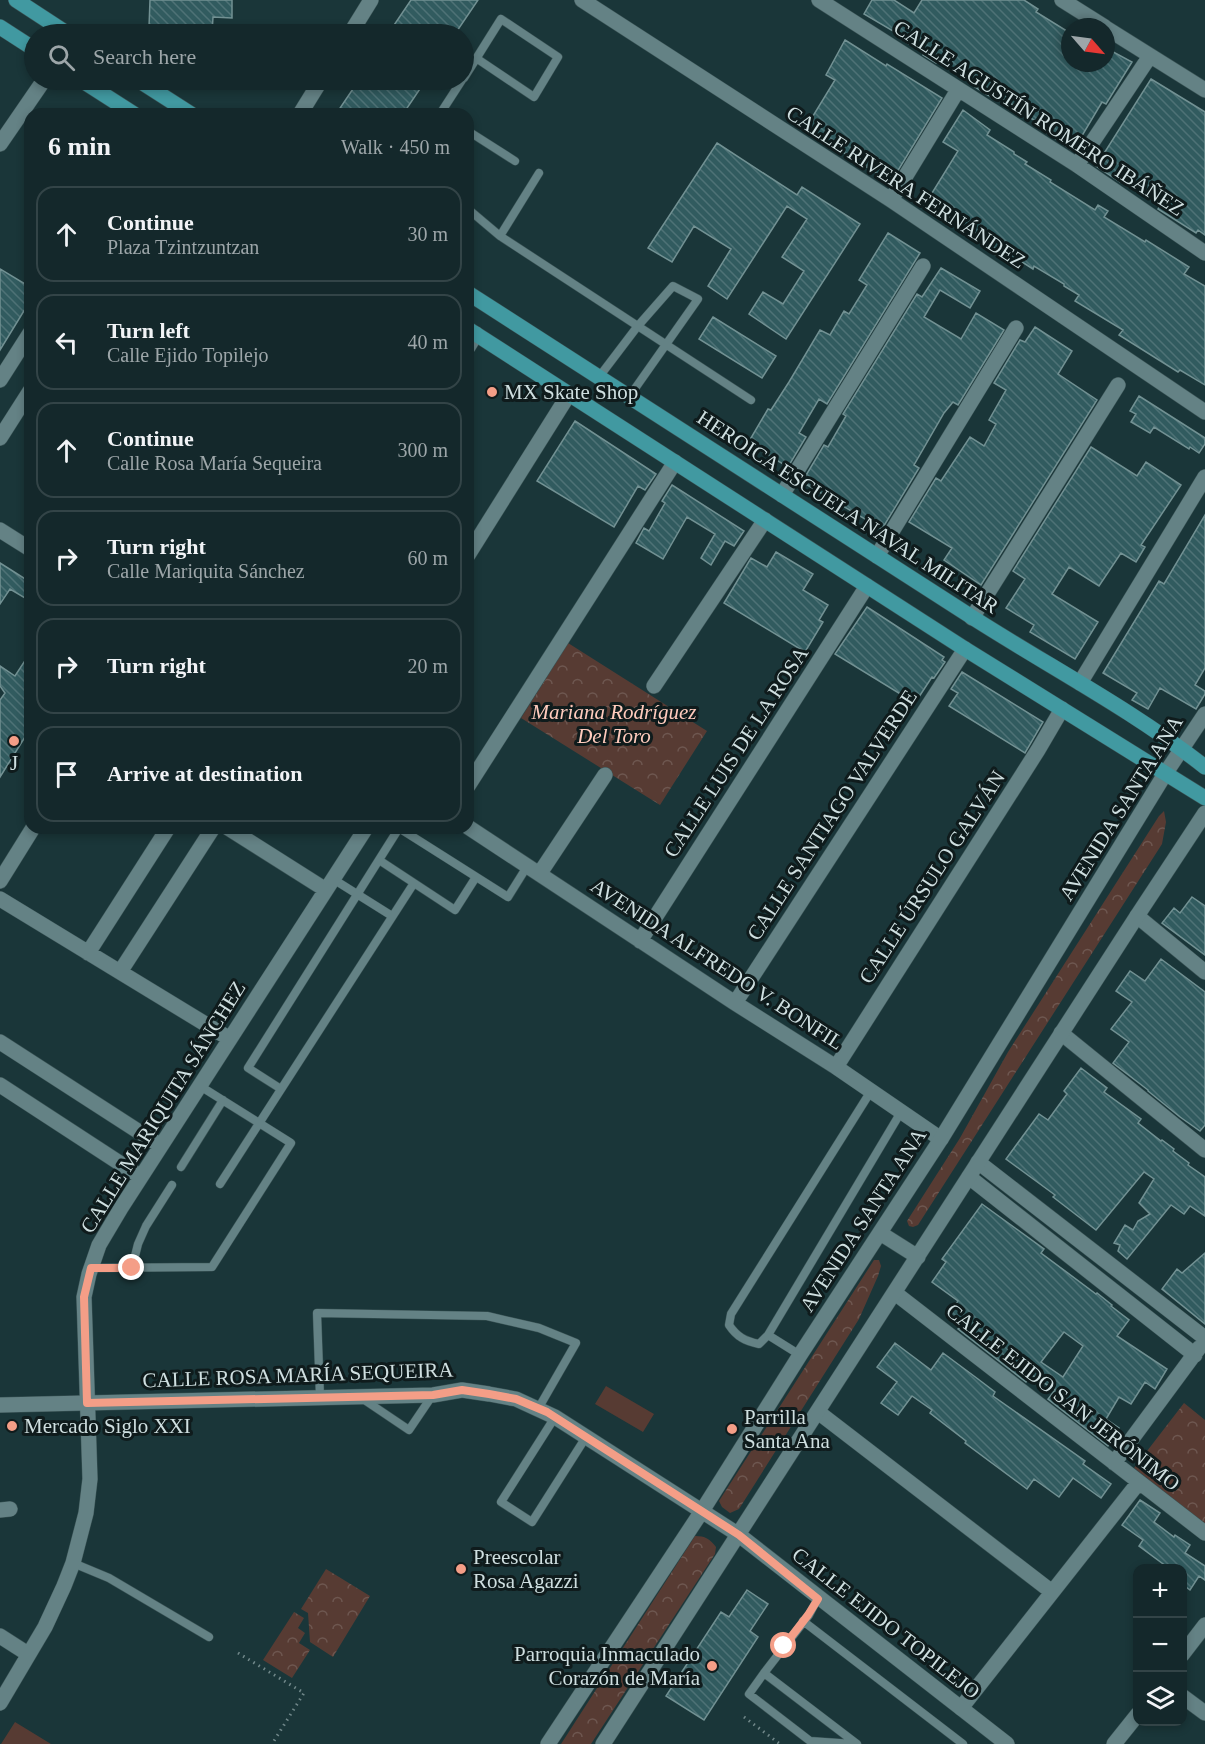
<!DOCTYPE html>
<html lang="en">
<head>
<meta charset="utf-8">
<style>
	:root { --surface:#14282b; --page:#1d3033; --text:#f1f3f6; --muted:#9da6a9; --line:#334447 }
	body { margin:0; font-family:Georgia,serif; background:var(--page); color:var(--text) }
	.controls { position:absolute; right:18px; bottom:18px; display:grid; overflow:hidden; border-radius:12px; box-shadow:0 3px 9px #0003 }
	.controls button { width:54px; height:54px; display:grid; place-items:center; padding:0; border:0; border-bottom:2px solid var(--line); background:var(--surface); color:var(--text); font:30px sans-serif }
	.compass { position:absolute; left:1061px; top:18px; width:54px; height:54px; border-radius:50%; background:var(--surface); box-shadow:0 3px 9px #0003; rotate:118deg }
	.stop { position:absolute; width:18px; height:18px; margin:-14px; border:4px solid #f49e87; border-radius:50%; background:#fff }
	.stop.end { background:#f49e87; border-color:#fff; box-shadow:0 2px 6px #0008 }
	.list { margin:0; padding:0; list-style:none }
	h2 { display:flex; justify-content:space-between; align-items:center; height:78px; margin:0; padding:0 24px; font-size:26px }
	h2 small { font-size:20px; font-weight:400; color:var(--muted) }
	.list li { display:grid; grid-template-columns:39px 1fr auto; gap:18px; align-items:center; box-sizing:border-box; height:96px; margin:0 12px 12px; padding:0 12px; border:2px solid var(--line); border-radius:18px }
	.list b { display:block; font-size:22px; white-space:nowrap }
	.list p { margin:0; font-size:20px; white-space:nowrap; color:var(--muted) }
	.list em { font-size:20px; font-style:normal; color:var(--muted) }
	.icon { flex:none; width:33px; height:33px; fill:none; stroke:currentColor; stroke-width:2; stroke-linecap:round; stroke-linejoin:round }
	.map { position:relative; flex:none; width:1205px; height:1744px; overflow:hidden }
	.search { position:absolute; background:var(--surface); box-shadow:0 3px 9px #0003; left:24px; top:24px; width:450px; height:66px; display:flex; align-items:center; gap:15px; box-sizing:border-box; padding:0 21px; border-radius:33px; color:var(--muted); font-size:22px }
	.panel { position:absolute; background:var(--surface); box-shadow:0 3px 9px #0003; left:24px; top:108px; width:450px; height:726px; border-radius:18px }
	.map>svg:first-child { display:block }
</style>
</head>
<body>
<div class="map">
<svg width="1205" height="1744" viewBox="0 0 1205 1744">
	<defs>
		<pattern id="forest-crowns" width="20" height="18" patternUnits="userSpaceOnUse" patternTransform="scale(1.5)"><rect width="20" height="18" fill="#573b33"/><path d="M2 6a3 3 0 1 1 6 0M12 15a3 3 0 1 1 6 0" fill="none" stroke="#6e5750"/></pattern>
		<pattern id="building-back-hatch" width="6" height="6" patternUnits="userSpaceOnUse" patternTransform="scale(1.5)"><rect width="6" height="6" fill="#315b5f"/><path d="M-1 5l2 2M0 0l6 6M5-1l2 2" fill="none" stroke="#4e7276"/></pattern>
	</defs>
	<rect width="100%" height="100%" fill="#1a3639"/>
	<path fill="url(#forest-crowns)" d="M568 643 707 731 660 805 521 718Z
		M1164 811 1166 822 1162 844 918 1225 913 1227 909 1226 907 1221 960 1138 1008 1052 1159 816Z
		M874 1260H879L881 1266 878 1276 859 1319 739 1509 730 1513 722 1507 719 1501Z
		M1184 1403 1205 1420V1524L1134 1468Z
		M695 1536C705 1536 710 1539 716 1547L715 1554 591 1744H561Z
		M326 1569 370 1596 333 1657 310 1642 308 1613 301 1609Z
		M294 1612 304 1618 298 1628 305 1633 299 1643 310 1650 292 1678 263 1660Z"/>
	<path fill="#573b33" d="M606 1386 654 1414 643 1432 595 1404Z
		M15 1722 51 1744H1Z"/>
	<path fill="url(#building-back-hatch)" stroke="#729193" stroke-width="1.5" fill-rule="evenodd" d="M150 0H232V18L213 17 212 34 149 27Z
		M411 0H478L455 34H388Z
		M872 0H894L914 13 922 0H1024L1038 9 1036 12 1070 33V63H1106V48L1132 62 1106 104 1102 102 1073 151 1037 126 1039 123 1027 116 1028 114 1001 98 999 101 986 94 975 87 977 83 938 59 936 63 923 55 924 53 899 38 900 35 864 14Z
		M845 40 886 66 887 64 942 98 891 182 805 129 835 80 826 75Z
		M1151 79 1205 112V235L1198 230 1196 233 1158 209 1163 201 1139 186 1137 189 1121 180 1120 182 1096 166Z
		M359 80H426L403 114H336Z
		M963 110 990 130 987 135 1014 152V154L1027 162 1025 164 1051 180 1050 182 1095 210 1098 205 1108 211 1104 217 1145 242 1146 240 1189 267 1184 274 1205 286V385L1180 370 1178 372 1119 335 1123 330 1075 301 1079 295 1064 286V284L1034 266 1033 269 1019 260 1016 264 1001 255 999 257 981 246 986 239 940 211 938 214 924 206 958 151 943 142Z
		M717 143 797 195 802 187 860 224 786 339 749 314 763 292 783 304 804 271 782 257 807 219 787 206 727 299 708 286 731 249 694 226 672 262 648 248Z
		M888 233 920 253 827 404 819 399 799 433 806 437 788 467 748 443 768 409 771 410 789 382 820 330 830 335 844 311 849 314 867 285 859 280Z
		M941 268 980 291 970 308 940 290 924 317 961 339 976 313 1004 330 958 405 953 402 944 413 914 465 919 468 882 529 802 482 824 445 828 447 846 416 843 414 917 294 922 297Z
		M0 269 30 287V301L0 350Z
		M713 317 776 356 762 378 699 339Z
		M1035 327 1072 351 1058 374 1097 400 981 585 944 560 952 548 909 522 936 478 941 481 970 437 984 446 996 424 989 420 1006 390 994 383 1020 340 1025 342Z
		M1139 396 1205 438V444L1199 453 1190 447 1189 449 1154 427 1150 433 1131 422 1136 414 1130 411Z
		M575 421 656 474 645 490 638 486 614 527 537 481Z
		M1091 447 1137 476 1146 462 1181 485 1141 545 1145 547 1136 562 1121 553 1099 586 1069 567 1052 594 1098 622 1075 659 1030 632 1034 625 1006 608 1025 579 1013 571Z
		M672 485 744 531 734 546 725 541 711 565 701 558 715 534 687 517 663 559 636 543 644 528 649 531 665 503 662 501Z
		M1205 515V668L1195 685 1205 691V694L1196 709 1160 688 1148 709 1132 700 1137 693 1103 673 1159 581 1164 584Z
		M776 552 813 574 803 590 828 605 819 620 823 622 805 652 724 603 751 558 767 567Z
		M0 563 30 582V601L10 589 0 604Z
		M867 607 944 657 942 660 945 662 934 678 932 677 915 703 835 654Z
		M30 653V729L0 777V700L5 693 0 686V666L15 676Z
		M962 672 1043 722 1025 753 949 706 958 693 951 689Z
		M1192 897 1205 906V955L1162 923 1174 908 1180 913Z
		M1161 959 1205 992V1125L1200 1131 1180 1117 1148 1091V1090L1113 1063 1129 1042 1111 1029 1132 1002 1116 991 1130 971 1145 981Z
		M1081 1068 1107 1088 1104 1092 1141 1119 1138 1123 1161 1141 1162 1140 1174 1149 1173 1151 1189 1163 1188 1165 1205 1177V1216L1190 1206 1184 1214 1171 1205 1127 1259 1118 1251 1120 1245 1114 1243 1125 1225 1133 1230 1138 1221 1150 1214 1139 1203 1154 1179 1144 1172 1096 1230 1053 1197 1055 1195 1006 1159 1039 1114 1048 1120 1067 1094 1064 1091Z
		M982 1204 1044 1249 1041 1253 1096 1294 1097 1293 1112 1305 1111 1306 1129 1320 1117 1336 1167 1369 1155 1389 1145 1382 1131 1404 1119 1397 1106 1419 1119 1428 1108 1446 1048 1399 1055 1390 1032 1375 1026 1382 958 1329 960 1327 947 1317 958 1301 932 1282 946 1262 942 1259ZM1064 1332 1083 1346 1063 1377 1041 1362Z
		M1205 1253V1324L1162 1289 1177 1269 1182 1273Z
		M895 1343 931 1370 943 1353 978 1379 995 1392 993 1396 1085 1461 1083 1464 1111 1484 1101 1498 1073 1478 1059 1497 1034 1479 1027 1489 965 1443 966 1441 930 1413 932 1410 912 1396 898 1415 881 1403 897 1382 877 1367Z
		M1140 1500 1160 1513 1154 1522 1174 1537 1175 1535 1190 1545 1185 1553 1205 1566V1580L1199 1576 1190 1590 1182 1584V1569H1170L1139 1546 1143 1540 1122 1525Z
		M747 1590 768 1604 750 1631 758 1637 704 1720 666 1696 721 1612 729 1617Z"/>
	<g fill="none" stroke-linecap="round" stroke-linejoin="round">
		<defs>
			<path id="lane" d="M464 78 501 19 558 57 534 97 476 58
				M440 114 462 80
				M468 131 515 161
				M539 173 500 236 751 400
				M468 209 500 236
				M599 377 637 327 673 286 698 299 629 397
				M399 828 508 897 528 865
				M379 860 455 910 476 877
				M333 879 392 916
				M281 1089 248 1068 399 828
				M871 1091 731 1314 729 1325C737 1337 745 1341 759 1344L768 1335 901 1112
				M181 1167 223 1100
				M220 1184 414 883
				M91 1268 212 1267 291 1143 200 1086
				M132 1268 138 1244 146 1226 172 1185
				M768 1335 800 1355
				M320 1397 317 1313 487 1316 539 1328 576 1343 538 1409
				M363 1399 409 1430 432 1396
				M555 1417 501 1502 532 1522 586 1437
				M73 1563 109 1578 209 1637
				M818 1598 809 1615 764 1673 857 1744
				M803 1621 963 1744
				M764 1673 749 1694 810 1741 854 1744"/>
			<path id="street" d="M582 0 891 200 1205 412
				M819 0 1077 165 1205 253
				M1062 0 1105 27
				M1106 28 1205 90
				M350 34 371 0
				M300 114 321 80
				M0 144 44 80
				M1077 165 1150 56
				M891 200 958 90
				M468 347 476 334
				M782 495 923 266
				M0 530 30 549
				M468 555 569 394
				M877 556 1016 328
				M972 618 1118 385
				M1080 683 1205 477
				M654 686 765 520
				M468 786 675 462
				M468 827 735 1003 836 1067 941 1139
				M228 828 326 890
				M540 873 605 775
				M0 881 33 828
				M0 899 230 1039
				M1137 916 1205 972
				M640 941 867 586
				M88 953 168 828
				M120 972 213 828
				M735 1003 965 649
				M1061 1033 1205 1150
				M0 1042 161 1146
				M836 1067 1038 750 1062 709
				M0 1085 141 1177
				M978 1162 1205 1338
				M969 1177 1195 1355
				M895 1293 1205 1533
				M818 1412 1052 1592
				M1114 1463 1199 1348
				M0 1510 10 1509
				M0 1636 28 1654
				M1182 1655 1205 1625
				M1182 1696 1205 1713
				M0 1703 45 1627 64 1586 73 1563 86 1513 90 1479 84 1297 89 1274 99 1245 121 1208 366 828
				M961 1708 1139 1482
				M1114 1744 1138 1714"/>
			<path id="secondary" d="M0 380 30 333
				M0 438 30 391
				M880 1233 918 1257
				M0 1405 433 1395 462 1390 489 1394 516 1399 555 1417 739 1535 1007 1744
				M548 1744 702 1511 800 1355 941 1139 1165 774 1205 714
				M603 1744 1137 916 1205 813"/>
			<path id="primary" d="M16 0 68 34
				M0 27 34 49
				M81 80 134 114
				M138 80 191 114
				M468 293C633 399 799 506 964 612 1044 664 1130 708 1205 767
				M468 329 965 649 1205 798"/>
		</defs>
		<use href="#lane" stroke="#3b5456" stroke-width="9"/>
		<use href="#street" stroke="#3b5456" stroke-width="16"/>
		<use href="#secondary" stroke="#3b5456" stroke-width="16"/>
		<use href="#primary" stroke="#3b5456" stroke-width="16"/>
		<path stroke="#71888a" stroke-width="3" stroke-dasharray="1.5 4.5" stroke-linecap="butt" d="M238 1653 304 1693 272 1744
			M744 1717 780 1744"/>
		<use href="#lane" stroke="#648285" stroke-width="8"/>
		<use href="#street" stroke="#648285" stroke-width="15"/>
		<use href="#secondary" stroke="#648285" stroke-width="15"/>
		<use href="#primary" stroke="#4199a1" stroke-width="15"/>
	</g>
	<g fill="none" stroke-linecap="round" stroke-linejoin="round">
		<path stroke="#f49e87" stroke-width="8" d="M132 1268H91L84 1297 87 1403 433 1395 462 1390 489 1394 516 1399 547 1412 739 1535 818 1599 808 1615 784 1646"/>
	</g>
	<g fill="#f49e87" stroke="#0f1b1c" stroke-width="2">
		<circle cx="492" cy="392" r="6"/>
		<circle cx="14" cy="741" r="6"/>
		<circle cx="12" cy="1426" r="6"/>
		<circle cx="732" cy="1429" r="6"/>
		<circle cx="461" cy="1569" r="6"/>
		<circle cx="712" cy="1666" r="6"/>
	</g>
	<g text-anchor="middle" stroke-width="6" stroke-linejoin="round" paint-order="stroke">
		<g font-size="21" fill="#cfdfe0" stroke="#0f1b1c">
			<text transform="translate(1039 118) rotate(33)" y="7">CALLE AGUSTÍN ROMERO IBÁÑEZ</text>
			<text transform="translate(906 187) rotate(33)" y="7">CALLE RIVERA FERNÁNDEZ</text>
			<text transform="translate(848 512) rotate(33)" y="7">HEROICA ESCUELA NAVAL MILITAR</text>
			<text transform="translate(736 752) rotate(-57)" y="7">CALLE LUIS DE LA ROSA</text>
			<text transform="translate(1121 808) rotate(-58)" y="7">AVENIDA SANTA ANA</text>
			<text transform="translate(832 815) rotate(-57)" y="7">CALLE SANTIAGO VALVERDE</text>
			<text transform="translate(932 877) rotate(-57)" y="7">CALLE ÚRSULO GALVÁN</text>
			<text transform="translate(717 964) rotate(33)" y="7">AVENIDA ALFREDO V. BONFIL</text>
			<text transform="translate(163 1107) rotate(-58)" y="7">CALLE MARIQUITA SÁNCHEZ</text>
			<text transform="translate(863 1220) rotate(-57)" y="7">AVENIDA SANTA ANA</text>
			<text transform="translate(298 1375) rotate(-2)" y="7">CALLE ROSA MARÍA SEQUEIRA</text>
			<text transform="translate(1063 1397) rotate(38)" y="7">CALLE EJIDO SAN JERÓNIMO</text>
			<text transform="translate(886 1623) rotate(38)" y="7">CALLE EJIDO TOPILEJO</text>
		</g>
		<g font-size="21" fill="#cfdfe0" stroke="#0f1b1c" text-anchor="start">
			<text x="504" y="399">MX Skate Shop</text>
			<text x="14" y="770" text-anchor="middle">J</text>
			<text x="744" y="1424">Parrilla<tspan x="744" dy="24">Santa Ana</tspan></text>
			<text x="24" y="1433">Mercado Siglo XXI</text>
			<text x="473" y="1564">Preescolar<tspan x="473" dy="24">Rosa Agazzi</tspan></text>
			<text x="700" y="1661" text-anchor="end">Parroquia Inmaculado<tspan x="700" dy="24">Corazón de María</tspan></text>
		</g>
		<g font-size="21" font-style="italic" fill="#ffcbbd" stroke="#0f1b1c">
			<text x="614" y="719">Mariana Rodríguez<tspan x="614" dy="24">Del Toro</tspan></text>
		</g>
	</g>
</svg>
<div class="controls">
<button>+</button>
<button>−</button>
<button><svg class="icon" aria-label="layers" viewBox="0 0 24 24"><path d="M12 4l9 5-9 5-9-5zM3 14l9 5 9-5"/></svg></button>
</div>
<svg class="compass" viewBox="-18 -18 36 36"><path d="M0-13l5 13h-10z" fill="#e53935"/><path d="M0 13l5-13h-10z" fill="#9da6a9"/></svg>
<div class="stop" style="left:784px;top:1646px"></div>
<div class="stop end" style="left:132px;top:1268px"></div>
<div class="search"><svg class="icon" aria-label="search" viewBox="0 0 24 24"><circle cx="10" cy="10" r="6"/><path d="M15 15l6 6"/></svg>Search here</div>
<section class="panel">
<h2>6 min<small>Walk · 450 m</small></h2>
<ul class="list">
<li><svg class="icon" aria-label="ahead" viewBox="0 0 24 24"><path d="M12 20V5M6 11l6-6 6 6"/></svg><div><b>Continue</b><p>Plaza Tzintzuntzan</p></div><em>30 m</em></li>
<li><svg class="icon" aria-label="left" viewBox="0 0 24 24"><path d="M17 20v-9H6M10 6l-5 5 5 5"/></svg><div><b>Turn left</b><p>Calle Ejido Topilejo</p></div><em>40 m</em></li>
<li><svg class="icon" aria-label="ahead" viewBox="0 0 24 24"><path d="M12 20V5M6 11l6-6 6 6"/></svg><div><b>Continue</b><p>Calle Rosa María Sequeira</p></div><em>300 m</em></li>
<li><svg class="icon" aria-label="right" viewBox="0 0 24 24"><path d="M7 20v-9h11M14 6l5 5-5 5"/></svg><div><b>Turn right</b><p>Calle Mariquita Sánchez</p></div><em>60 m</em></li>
<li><svg class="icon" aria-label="right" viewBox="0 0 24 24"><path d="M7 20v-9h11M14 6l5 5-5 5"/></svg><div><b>Turn right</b></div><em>20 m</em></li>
<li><svg class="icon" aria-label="arrive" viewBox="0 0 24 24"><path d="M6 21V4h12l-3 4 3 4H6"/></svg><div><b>Arrive at destination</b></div></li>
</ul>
</section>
</div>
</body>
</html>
